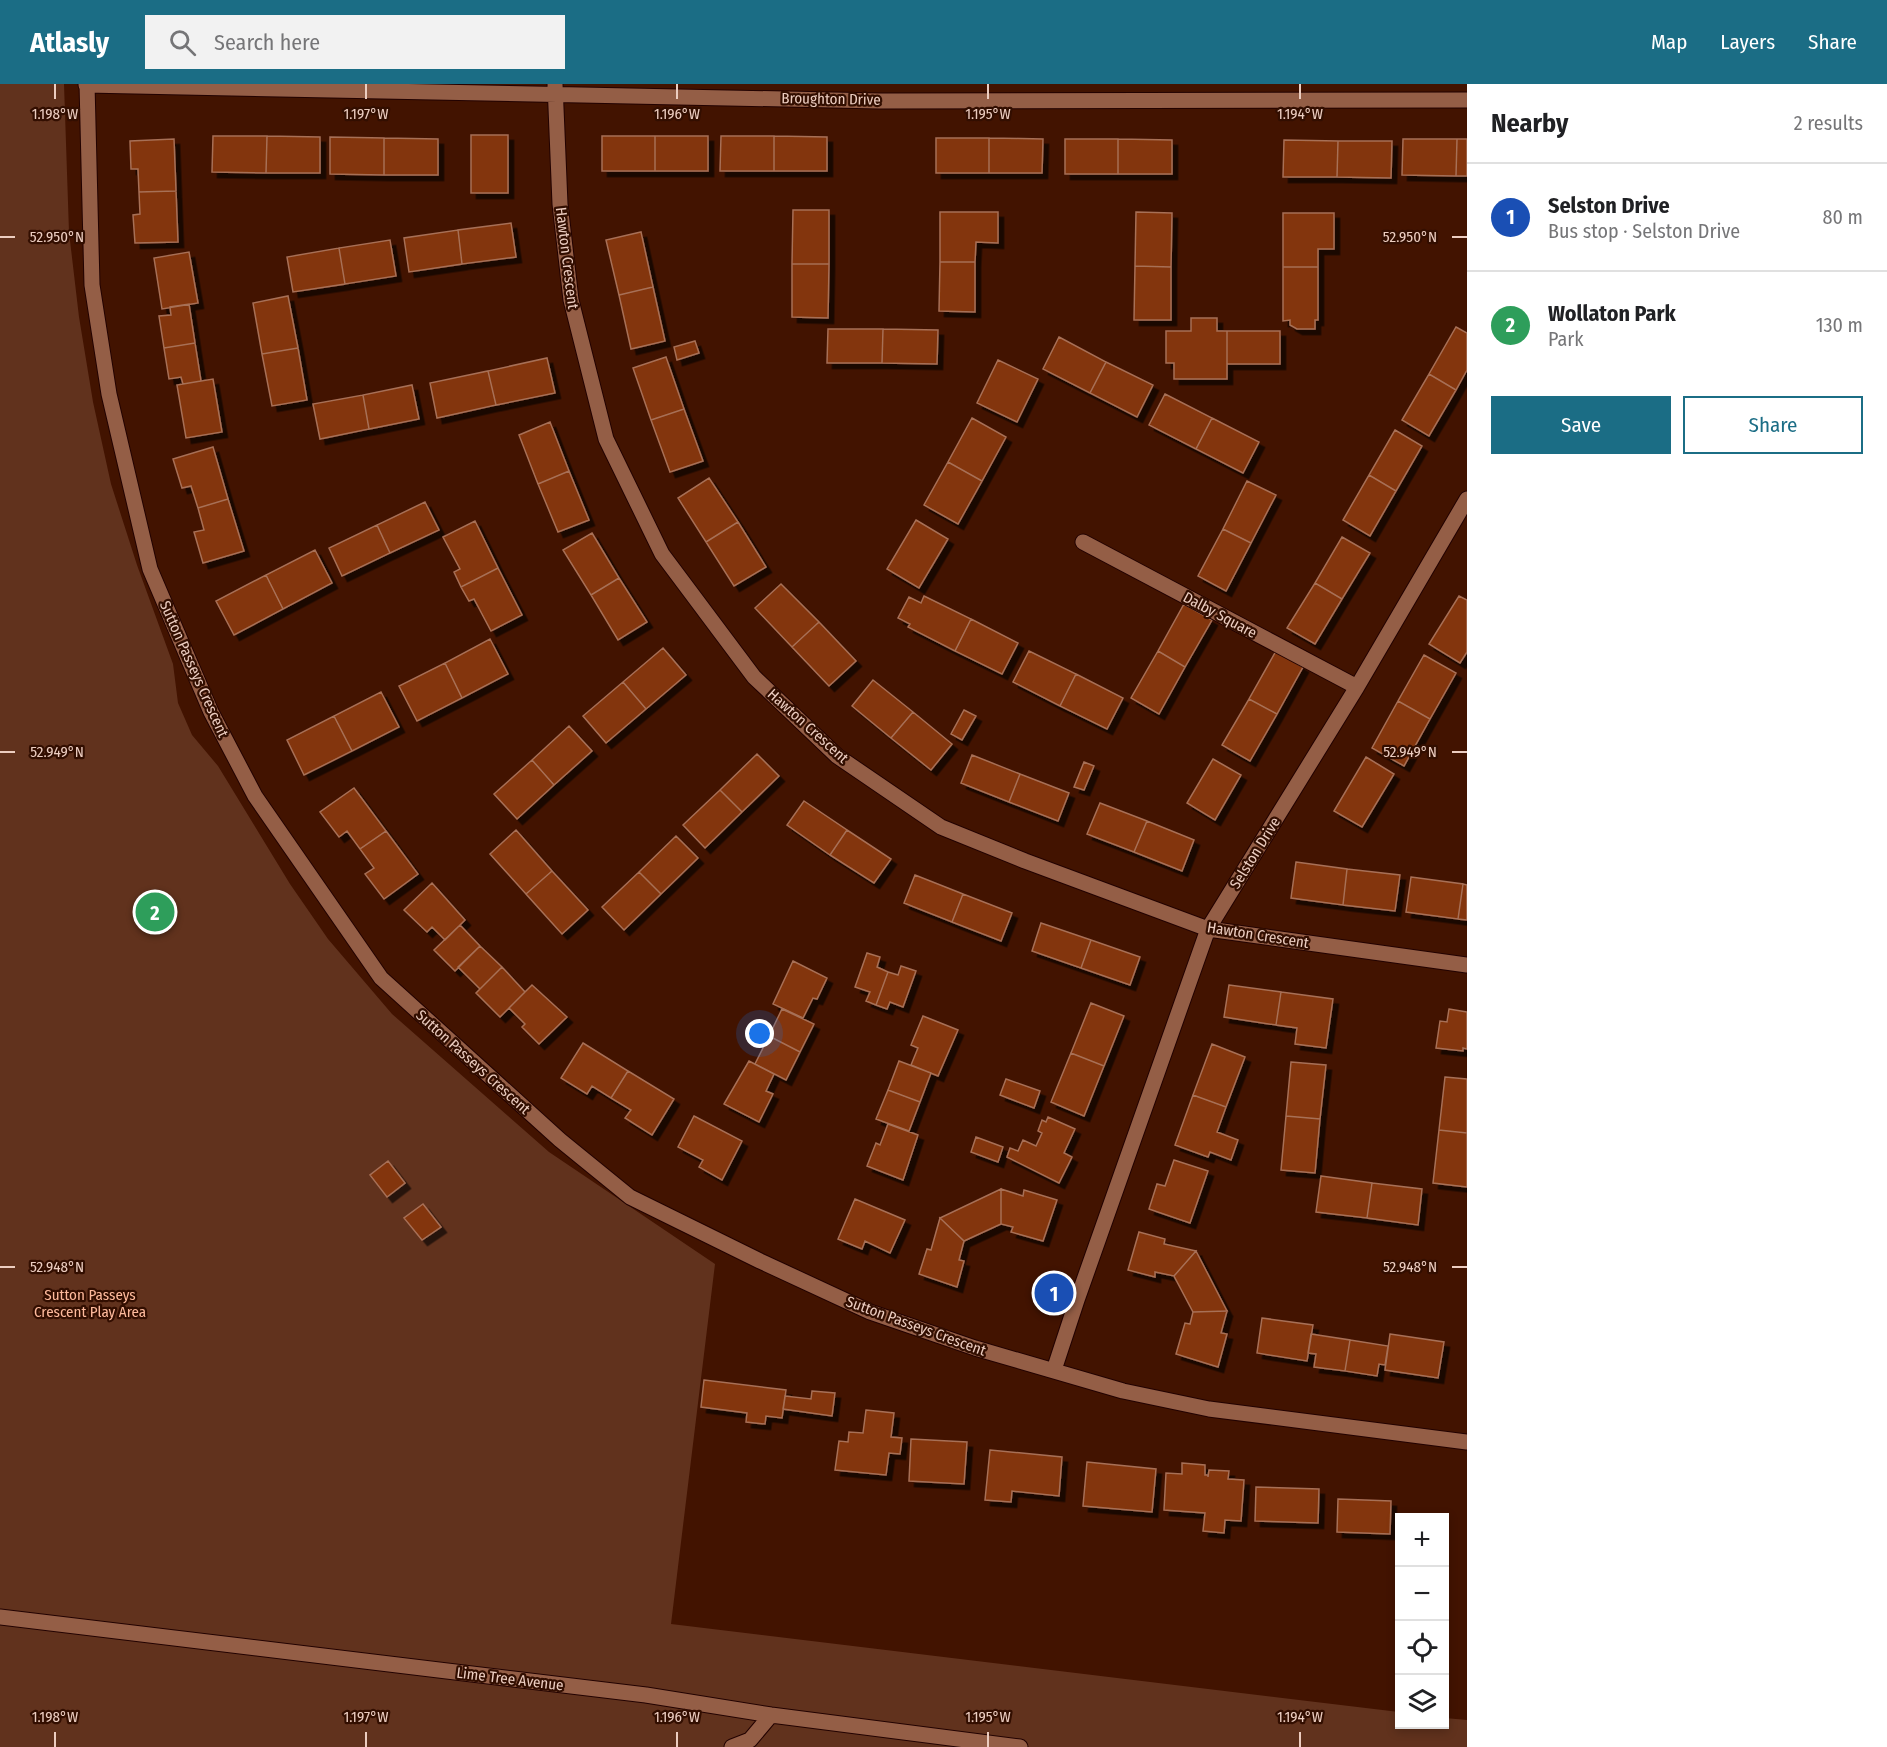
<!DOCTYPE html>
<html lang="en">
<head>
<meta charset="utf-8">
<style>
	:root { --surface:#fff; --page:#f2f2f2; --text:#202124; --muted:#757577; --line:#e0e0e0; --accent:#1b6d85 }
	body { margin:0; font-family:"Fira Sans Condensed",sans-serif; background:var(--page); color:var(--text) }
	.controls { position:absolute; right:18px; bottom:18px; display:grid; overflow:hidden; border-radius:0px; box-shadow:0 3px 9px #0003 }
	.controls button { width:54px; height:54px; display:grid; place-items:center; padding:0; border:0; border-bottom:2px solid var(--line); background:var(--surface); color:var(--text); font:30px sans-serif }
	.you { position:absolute; left:760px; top:950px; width:21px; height:21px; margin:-15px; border:4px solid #fff; border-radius:50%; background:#1a73e8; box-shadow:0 0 0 9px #1a73e833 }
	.badge { display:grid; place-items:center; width:39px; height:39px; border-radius:50%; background:var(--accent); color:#fff; font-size:20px; font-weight:700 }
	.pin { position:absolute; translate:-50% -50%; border:3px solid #fff; box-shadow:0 2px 6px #0006 }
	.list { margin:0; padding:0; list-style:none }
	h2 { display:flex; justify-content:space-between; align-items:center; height:78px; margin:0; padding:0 24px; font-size:26px }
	h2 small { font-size:20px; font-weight:400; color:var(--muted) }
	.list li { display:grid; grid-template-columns:39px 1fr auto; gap:18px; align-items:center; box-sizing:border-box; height:108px; padding:0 24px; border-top:2px solid var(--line) }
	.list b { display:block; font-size:22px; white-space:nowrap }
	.list p { margin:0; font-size:20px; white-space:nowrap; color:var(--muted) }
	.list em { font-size:20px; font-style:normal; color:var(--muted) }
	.actions { display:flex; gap:12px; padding:18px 24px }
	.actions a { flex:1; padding:14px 0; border:2px solid var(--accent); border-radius:0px; text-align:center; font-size:21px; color:var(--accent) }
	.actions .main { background:var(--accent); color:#fff }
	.icon { flex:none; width:33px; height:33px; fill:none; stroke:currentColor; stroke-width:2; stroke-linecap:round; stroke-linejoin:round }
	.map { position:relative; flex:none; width:1467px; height:1663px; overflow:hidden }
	header { display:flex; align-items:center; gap:36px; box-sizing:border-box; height:84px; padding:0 30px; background:var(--accent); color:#fff }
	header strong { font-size:28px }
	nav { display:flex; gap:33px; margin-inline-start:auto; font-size:21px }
	.search { width:420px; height:54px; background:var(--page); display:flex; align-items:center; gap:15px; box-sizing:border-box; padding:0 21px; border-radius:0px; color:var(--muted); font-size:22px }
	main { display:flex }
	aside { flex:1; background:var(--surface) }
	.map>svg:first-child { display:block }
</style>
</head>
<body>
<header>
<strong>Atlasly</strong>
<div class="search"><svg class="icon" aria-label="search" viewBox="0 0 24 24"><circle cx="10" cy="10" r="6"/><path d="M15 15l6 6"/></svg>Search here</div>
<nav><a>Map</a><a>Layers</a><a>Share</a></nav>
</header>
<main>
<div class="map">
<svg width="1467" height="1663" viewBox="0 0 1467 1663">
	<defs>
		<filter id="shadow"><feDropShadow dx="5.5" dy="5.5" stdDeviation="0" flood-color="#0009"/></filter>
	</defs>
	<rect width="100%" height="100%" fill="#421300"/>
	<path fill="#61321d" d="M0 0H64L69 148 79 233 93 318 111 400 137 481 173 580 178 619 192 651 218 682 290 800 328 855 392 930 549 1068 715 1180 671 1540 1399 1628 1400 1640H1444L1445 1634 1467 1636V1663H0Z"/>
	<path fill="#833408" stroke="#a76f57" stroke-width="1.5" filter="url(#shadow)" d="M471 51H508V109H471Z
		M213 52H267L266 89 212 88Z
		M267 52 320 53V89H266Z
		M602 52H655V87H602Z
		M655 52H708V87H655Z
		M721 52H774V87H720Z
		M774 52 827 53V87H774Z
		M330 53 384 54V91L330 90Z
		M384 54 438 55V91H384Z
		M936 54H989V89H936Z
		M989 54 1043 55 1042 89H989Z
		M174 55 176 107 139 108 138 85H131L130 57Z
		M1065 55H1118V90H1065Z
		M1118 55 1172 56V90H1118Z
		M1403 55H1457L1456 92 1402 91Z
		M1457 55H1467V92H1456Z
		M1284 56 1338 57 1337 93H1283Z
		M1338 57H1392L1391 94 1337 93Z
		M176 107 178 158 135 159 133 131 140 130 139 108Z
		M793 126H829V180H792Z
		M940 128H998V159L976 158 975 178H940Z
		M1136 128 1172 129 1171 183 1135 182Z
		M1283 129H1334V165H1318V183H1283Z
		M511 139 516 173 462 180 458 146Z
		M458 146 462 180 409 188 404 154Z
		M641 148 653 203 619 211 606 156Z
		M390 156 396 192 345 200 339 164Z
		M339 164 345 200 293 208 287 173Z
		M189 168 198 219 162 225 154 174Z
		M940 178H975V228L939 227Z
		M792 180H829L828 234 792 233Z
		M1135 182 1171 183V236H1134Z
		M1283 183H1318V236H1315V245H1297L1290 241V236L1283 237Z
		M653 203 665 257 631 265 619 211Z
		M288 212 298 264 262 270 253 219Z
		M189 220 195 259 164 264 159 232 171 231 170 223Z
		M1191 234H1217V247H1227V295H1174V279H1166V247H1191Z
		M1456 243 1467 249V286L1456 306 1429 290Z
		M828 245H883L882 279H827Z
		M883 245 938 246 937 280 882 279Z
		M1227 247H1280V280H1227Z
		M1059 253 1106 278 1090 309 1043 285Z
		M695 257 699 269 677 276 674 263Z
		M195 259 201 297 183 300 181 293 169 295 164 264Z
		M298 264 307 316 272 322 262 270Z
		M666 273 684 325 651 336 633 284Z
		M547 274 555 309 496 321 488 287Z
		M998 276 1038 295 1017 338 977 319Z
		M1106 278 1153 301 1137 333 1090 309Z
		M488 287 496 321 437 334 430 299Z
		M1429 290 1456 306 1429 352 1402 336Z
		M213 295 222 348 186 354 177 301Z
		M412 301 419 335 369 345 363 311Z
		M1165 310 1212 334 1196 365 1149 341Z
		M363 311 369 345 320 355 313 320Z
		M684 325 703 377 670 388 651 336Z
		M972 334 1006 353 982 397 948 378Z
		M1212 334 1259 358 1243 389 1196 365Z
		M550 338 569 387 538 400 519 351Z
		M1395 346 1422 362 1396 407 1369 391Z
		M213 363 228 415 198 424 191 402 182 404 173 375Z
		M948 378 982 397 958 440 924 421Z
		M569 387 589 436 558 448 538 400Z
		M1369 391 1396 407 1370 452 1343 436Z
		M709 394 738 438 706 458 678 414Z
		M1247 397 1276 411 1251 459 1223 445Z
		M228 415 244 467 203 479 194 448 204 446 198 424Z
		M425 418 439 446 390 469 377 441Z
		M916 436 948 455 919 504 887 485Z
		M475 437 498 484 461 503 454 488 460 485 443 453Z
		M738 438 766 483 734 502 706 458Z
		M377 441 390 469 342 492 329 464Z
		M1223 445 1251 459 1226 507 1198 492Z
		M592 449 619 494 591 511 563 466Z
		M1342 453 1370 469 1342 515 1315 499Z
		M315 466 332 499 283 525 266 491Z
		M498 484 522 531 491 547 474 515 469 517 461 503Z
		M266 491 283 525 234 551 216 517Z
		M619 494 647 538 618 556 591 511Z
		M1315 499 1342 515 1315 560 1287 544Z
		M781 500 819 538 792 563 755 524Z
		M924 512 971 535 955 567 908 543 910 540 898 534 909 513 921 519Z
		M1459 512 1467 516V568L1460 579 1429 560Z
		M1184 520 1212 536 1185 583 1158 567Z
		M971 535 1018 559 1002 590 955 567Z
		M819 538 856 577 829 602 792 563Z
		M490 555 508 590 462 614 445 579Z
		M663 564 686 591 646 625 623 598Z
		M1029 567 1076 590 1060 622 1013 598Z
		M1158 567 1185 583 1159 630 1131 614Z
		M1276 567 1303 583 1277 630 1249 615Z
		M1424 571 1456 589 1430 635 1398 617Z
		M445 579 462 614 417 637 399 602Z
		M1076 590 1123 614 1107 645 1060 622Z
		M873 596 913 628 891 654 852 622Z
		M623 598 646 625 606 659 583 632Z
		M381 608 399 643 352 667 334 632Z
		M1249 615 1277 630 1250 677 1222 661Z
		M1398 617 1430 635 1404 682 1372 664Z
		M964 626 976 632 962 656 951 650Z
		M913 628 952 660 931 686 891 654Z
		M334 632 352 667 304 691 287 656Z
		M569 642 592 667 554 701 532 676Z
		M757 670 779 692 742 728 720 706Z
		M972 671 1020 690 1009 718 961 699Z
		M1366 673 1394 690 1362 743 1334 727Z
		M1213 675 1241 691 1215 736 1187 719Z
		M532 676 554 701 517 735 494 710Z
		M1084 678 1094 682 1084 706 1074 703Z
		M1020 690 1069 709 1058 737 1009 718Z
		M354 704 386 747 360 765 347 747 339 753 320 728Z
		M720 706 742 728 705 764 683 741Z
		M804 717 847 746 830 771 787 741Z
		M1100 719 1147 737 1134 768 1087 750Z
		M1147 737 1194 756 1182 787 1134 768Z
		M516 746 552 787 526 810 490 770Z
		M847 746 891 775 874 799 830 771Z
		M386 747 418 790 384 815 365 790 374 784 360 765Z
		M676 752 698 774 661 810 639 788Z
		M1296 778 1347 785 1343 821 1291 814Z
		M1347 785 1400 791 1395 827 1343 821Z
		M552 787 588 826 562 850 526 810Z
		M639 788 661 810 624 846 602 823Z
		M915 791 963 810 952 838 904 819Z
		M1411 793 1463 800 1458 835 1406 828Z
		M432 799 465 836 445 856 432 843 427 848 404 826Z
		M1463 800 1467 801V836L1458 835Z
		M963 810 1012 829 1001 857 952 838Z
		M1041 839 1091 856 1081 884 1032 867Z
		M460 841 480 862 455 887 434 866Z
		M1091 856 1140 873 1130 901 1081 884Z
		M480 862 502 883 480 905 458 883Z
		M867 869 880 873 877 883 888 888 876 921 866 917 870 908 855 903Z
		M793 877 827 894 817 915 813 914 803 934 773 920Z
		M901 882 916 887 903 923 890 918 887 925 876 921 888 888 898 891Z
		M502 883 525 908 500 933 476 909Z
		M532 901 567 933 539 960 522 943 525 940 509 924Z
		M1229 901 1281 908 1276 941 1224 933Z
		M1281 908 1333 915 1326 964 1295 960 1297 944 1276 941Z
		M1091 919 1124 932 1104 982 1071 969Z
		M782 925 814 940 800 968 769 952Z
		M1449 925 1467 928V965L1463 964V967L1436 964 1440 937 1447 938Z
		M923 932 958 946 938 992 911 981 918 964 911 961Z
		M769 952 800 968 786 996 755 980Z
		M583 959 628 987 611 1014 592 1002 587 1010 561 994Z
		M1212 960 1245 973 1226 1023 1193 1011Z
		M1071 969 1104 982 1084 1032 1051 1018Z
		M749 977 774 990 766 1007 773 1010 759 1038 724 1020Z
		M899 977 931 989 920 1018 888 1006Z
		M1291 978 1326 981 1320 1035 1286 1032Z
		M628 987 674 1015 652 1051 625 1034 631 1026 611 1014Z
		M1445 993 1467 995V1049L1439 1046Z
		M1006 995 1040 1007 1034 1024 1000 1011Z
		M888 1006 920 1018 909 1047 876 1035Z
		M1193 1011 1226 1023 1217 1048 1238 1056 1231 1076 1210 1068 1208 1073 1175 1061Z
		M694 1032 742 1057 722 1096 699 1083 703 1076 678 1063Z
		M1286 1032 1320 1035 1315 1089 1281 1086Z
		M1048 1033 1075 1045 1064 1069 1072 1073 1059 1099 1007 1073 1010 1064 1018 1067 1023 1056 1036 1062 1042 1049 1038 1047 1042 1036 1046 1038Z
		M888 1040 918 1051 903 1096 867 1082 876 1059 880 1061Z
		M1439 1046 1467 1049V1103L1433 1099Z
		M976 1053 1003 1063 998 1078 971 1068Z
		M1174 1076 1208 1087 1190 1139 1149 1125 1157 1100 1165 1102Z
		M388 1077 405 1099 387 1113 370 1091Z
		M1321 1092 1372 1099 1367 1134 1316 1128Z
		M1372 1099 1422 1105 1418 1141 1367 1134Z
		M1001 1105 1023 1112 1024 1106 1057 1116 1043 1157 1011 1148 1013 1143 1001 1140Z
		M1001 1105V1140L964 1157 940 1134Z
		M855 1115 905 1136 890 1169 865 1157 862 1165 838 1155Z
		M423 1120 441 1143 422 1156 404 1134Z
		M940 1134 964 1157 959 1176 964 1177 957 1203 919 1190 927 1165 931 1166Z
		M1139 1148 1165 1155 1164 1160 1196 1167 1174 1192 1155 1188V1193L1128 1186Z
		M1196 1167 1227 1227 1193 1228 1174 1192Z
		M1227 1227 1221 1249 1227 1250 1218 1283 1176 1270 1185 1239 1190 1240 1193 1228Z
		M1262 1234 1313 1241 1307 1277 1257 1269Z
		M1311 1250 1350 1256 1345 1287 1314 1283 1316 1270 1308 1269Z
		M1390 1250 1444 1258 1438 1294 1385 1286Z
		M1350 1256 1388 1262 1385 1281 1379 1280 1377 1292 1345 1287Z
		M704 1296 786 1306 782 1334 766 1332 765 1340 746 1338 747 1329 701 1323Z
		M812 1307 835 1309 832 1332 783 1325 785 1312 811 1315Z
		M866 1326 894 1329 891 1353 902 1354 900 1370 889 1369 886 1391 835 1386 839 1357 848 1358 849 1348 863 1349Z
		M911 1355 967 1358 964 1400 909 1397Z
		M990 1366 1062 1373 1059 1412 1012 1407 1011 1418 985 1416Z
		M1087 1378 1156 1385 1152 1428 1083 1422Z
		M1182 1379 1205 1381V1391H1208V1393L1209 1386 1229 1387 1228 1395 1244 1396 1241 1437 1225 1436 1224 1449 1203 1447 1205 1429 1164 1426 1166 1389 1182 1390Z
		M1256 1403 1319 1405 1318 1439 1255 1437Z
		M1338 1415 1391 1417 1390 1450 1337 1448Z"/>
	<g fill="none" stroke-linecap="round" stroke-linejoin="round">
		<defs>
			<path id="service" d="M0 1533 646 1611 771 1631 1020 1663
				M732 1663 750 1656 771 1631"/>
			<path id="minor" d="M87 0 92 201 109 310 150 485 211 628 255 712 381 894 560 1056 630 1113 760 1177 870 1228 975 1264 1123 1307 1209 1325 1467 1358
				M555 0 560 120 571 216 606 355 662 470 754 593 837 672 941 743 1025 777 1208 845 1467 881
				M86 1 880 17 1467 16
				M1083 458 1357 603
				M1054 1286 1077 1216 1208 845 1357 603 1467 415"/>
		</defs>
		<use href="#service" stroke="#220200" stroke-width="17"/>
		<use href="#minor" stroke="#220200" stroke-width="17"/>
		<use href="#service" stroke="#945e46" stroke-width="15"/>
		<use href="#minor" stroke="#945e46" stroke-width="15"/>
	</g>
	<path fill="none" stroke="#eccdc0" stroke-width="2" d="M55 0V15M366 0V15M677 0V15M988 0V15M1300 0V15M0 153H15M1452 153H1467M0 668H15M1452 668H1467M0 1183H15M1452 1183H1467M55 1648V1663M366 1648V1663M677 1648V1663M988 1648V1663M1300 1648V1663"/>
	<g text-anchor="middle" stroke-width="4.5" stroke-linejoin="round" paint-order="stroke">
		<g font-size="15" fill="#eccdc0" stroke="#320e00">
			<text transform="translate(831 15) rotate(1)" y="5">Broughton Drive</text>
			<text transform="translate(567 174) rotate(83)" y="5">Hawton Crescent</text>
			<text transform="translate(1220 531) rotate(28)" y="5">Dalby Square</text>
			<text transform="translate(194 585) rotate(66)" y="5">Sutton Passeys Crescent</text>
			<text transform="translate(808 642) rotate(42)" y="5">Hawton Crescent</text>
			<text transform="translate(1255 769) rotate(-58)" y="5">Selston Drive</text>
			<text transform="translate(1258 851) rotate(9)" y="5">Hawton Crescent</text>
			<text transform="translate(473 978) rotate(42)" y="5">Sutton Passeys Crescent</text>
			<text transform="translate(916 1242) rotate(20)" y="5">Sutton Passeys Crescent</text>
			<text transform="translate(510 1595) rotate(7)" y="5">Lime Tree Avenue</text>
		</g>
		<g font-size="15" fill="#feba9c" stroke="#320e00">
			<text x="90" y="1216">Sutton Passeys<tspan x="90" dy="17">Crescent Play Area</tspan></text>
		</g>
	</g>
	<g font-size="15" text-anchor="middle" fill="#eccdc0" stroke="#320e00" stroke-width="4.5" stroke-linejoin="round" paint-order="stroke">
		<text x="55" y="35">1.198°W</text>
		<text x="366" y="35">1.197°W</text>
		<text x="677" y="35">1.196°W</text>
		<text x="988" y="35">1.195°W</text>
		<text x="1300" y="35">1.194°W</text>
		<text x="57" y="158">52.950°N</text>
		<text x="1410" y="158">52.950°N</text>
		<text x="57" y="673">52.949°N</text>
		<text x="1410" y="673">52.949°N</text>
		<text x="57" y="1188">52.948°N</text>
		<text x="1410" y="1188">52.948°N</text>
		<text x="55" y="1638">1.198°W</text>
		<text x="366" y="1638">1.197°W</text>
		<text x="677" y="1638">1.196°W</text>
		<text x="988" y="1638">1.195°W</text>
		<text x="1300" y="1638">1.194°W</text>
	</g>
</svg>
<div class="controls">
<button>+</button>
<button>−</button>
<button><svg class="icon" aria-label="locate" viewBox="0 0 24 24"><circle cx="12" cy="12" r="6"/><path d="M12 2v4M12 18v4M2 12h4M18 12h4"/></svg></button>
<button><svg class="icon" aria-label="layers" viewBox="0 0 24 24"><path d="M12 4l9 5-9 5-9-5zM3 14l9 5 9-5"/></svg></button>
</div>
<div class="you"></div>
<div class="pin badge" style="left:1054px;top:1209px;background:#1a4fb4">1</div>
<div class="pin badge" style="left:155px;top:828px;background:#2e9e5b">2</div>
</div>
<aside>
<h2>Nearby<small>2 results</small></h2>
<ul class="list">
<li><span class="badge" style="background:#1a4fb4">1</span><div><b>Selston Drive</b><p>Bus stop · Selston Drive</p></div><em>80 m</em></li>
<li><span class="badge" style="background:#2e9e5b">2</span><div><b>Wollaton Park</b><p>Park</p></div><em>130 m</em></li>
</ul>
<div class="actions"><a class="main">Save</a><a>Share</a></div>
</aside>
</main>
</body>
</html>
